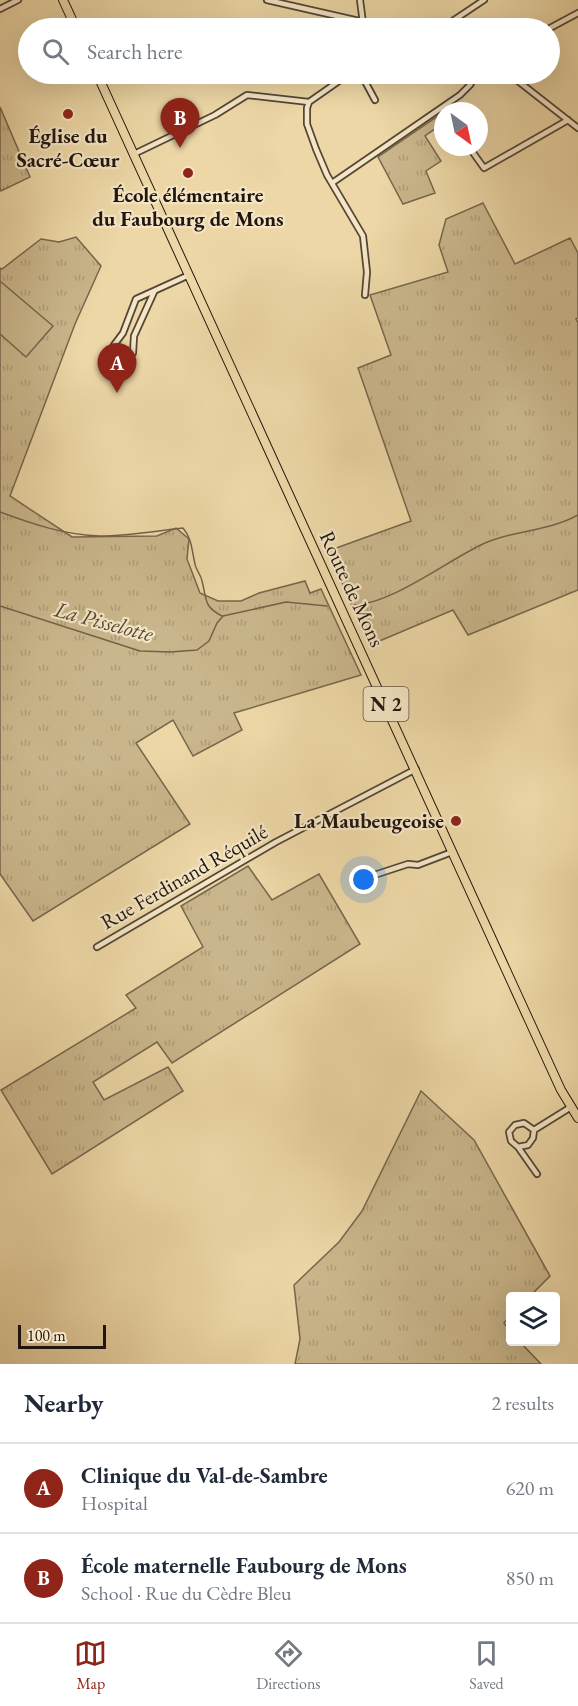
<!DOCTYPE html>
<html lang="en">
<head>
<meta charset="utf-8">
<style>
	:root { --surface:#fff; --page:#f6f6f7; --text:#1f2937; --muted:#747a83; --line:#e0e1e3; --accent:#8f2418 }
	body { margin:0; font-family:"EB Garamond",serif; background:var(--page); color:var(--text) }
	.controls { position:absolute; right:18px; bottom:18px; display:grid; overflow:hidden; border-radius:6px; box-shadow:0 6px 24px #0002 }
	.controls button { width:54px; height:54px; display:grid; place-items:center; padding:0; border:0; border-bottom:2px solid var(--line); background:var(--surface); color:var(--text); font:30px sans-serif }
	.compass { position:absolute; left:434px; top:102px; width:54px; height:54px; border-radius:50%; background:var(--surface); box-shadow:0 6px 24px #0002; rotate:147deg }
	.scale { position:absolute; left:18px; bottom:15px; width:88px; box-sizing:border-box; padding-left:6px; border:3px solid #21160e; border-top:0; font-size:16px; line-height:21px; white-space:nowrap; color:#21160e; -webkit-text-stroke:4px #f3e5c5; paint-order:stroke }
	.you { position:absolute; left:364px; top:880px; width:21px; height:21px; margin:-15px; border:4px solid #fff; border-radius:50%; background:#1a73e8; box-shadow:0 0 0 9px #1a73e833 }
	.badge { display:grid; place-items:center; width:39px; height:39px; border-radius:50%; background:var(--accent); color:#fff; font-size:20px; font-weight:700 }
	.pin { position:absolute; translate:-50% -50px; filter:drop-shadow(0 2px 3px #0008) }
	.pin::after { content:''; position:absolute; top:32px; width:21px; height:18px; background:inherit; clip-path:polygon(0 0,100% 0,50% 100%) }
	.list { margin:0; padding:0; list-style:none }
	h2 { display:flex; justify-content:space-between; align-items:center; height:78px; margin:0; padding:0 24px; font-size:26px }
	h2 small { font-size:20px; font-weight:400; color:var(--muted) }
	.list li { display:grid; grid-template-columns:39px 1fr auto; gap:18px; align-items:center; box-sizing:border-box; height:90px; padding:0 24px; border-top:2px solid var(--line) }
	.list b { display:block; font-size:22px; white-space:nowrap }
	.list p { margin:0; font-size:20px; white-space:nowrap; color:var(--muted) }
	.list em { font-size:20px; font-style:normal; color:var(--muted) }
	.icon { flex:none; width:33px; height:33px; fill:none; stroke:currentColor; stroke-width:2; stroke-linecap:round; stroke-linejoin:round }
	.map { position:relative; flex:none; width:578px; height:1364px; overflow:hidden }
	.search { position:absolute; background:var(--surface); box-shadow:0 6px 24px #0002; left:18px; right:18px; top:18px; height:66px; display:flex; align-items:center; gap:15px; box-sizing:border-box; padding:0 21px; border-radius:33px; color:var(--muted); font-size:22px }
	.sheet { height:258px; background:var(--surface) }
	nav { display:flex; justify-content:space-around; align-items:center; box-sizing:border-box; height:84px; border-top:2px solid var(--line); background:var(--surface); font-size:16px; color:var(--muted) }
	nav a { display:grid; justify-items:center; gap:3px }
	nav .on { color:var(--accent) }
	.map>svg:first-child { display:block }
</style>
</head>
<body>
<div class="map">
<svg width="578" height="1364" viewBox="0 0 578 1364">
	<defs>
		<pattern id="grass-tufts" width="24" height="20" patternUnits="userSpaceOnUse" patternTransform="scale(1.5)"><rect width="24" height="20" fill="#cab68c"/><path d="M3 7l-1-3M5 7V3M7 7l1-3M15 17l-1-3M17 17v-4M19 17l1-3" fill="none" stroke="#ad9c78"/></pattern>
	</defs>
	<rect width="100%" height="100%" fill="#edd7a6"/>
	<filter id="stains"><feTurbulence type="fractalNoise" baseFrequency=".00333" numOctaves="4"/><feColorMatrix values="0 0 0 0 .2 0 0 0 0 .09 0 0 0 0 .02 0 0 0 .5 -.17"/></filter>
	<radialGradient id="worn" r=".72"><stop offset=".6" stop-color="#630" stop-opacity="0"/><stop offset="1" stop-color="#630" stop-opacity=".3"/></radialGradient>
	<path fill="url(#grass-tufts)" stroke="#76664d" stroke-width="1.5" d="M0 107 30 177 1 191 0 188Z
		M441 114 443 116V123L425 136 441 161 426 171 435 193 403 204 378 157Z
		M483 203 515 264 570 238 578 253V318L576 319 578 323V590L468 635 453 610 370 645 328 551 411 521 358 368 391 355 370 295 448 272 439 245 446 219Z
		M76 237 101 266 75 324 10 496 72 537 157 536 176 528 189 539 187 559 200 593 218 601H241L259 593 305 581 310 593 321 589 361 675 234 713 242 730 193 756 173 720 136 743 190 824 33 921 0 874V268L2 269 41 239 59 242Z
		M248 866 272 900 319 874 360 944 172 1063 157 1042 93 1082 104 1100 168 1067 183 1091 52 1174 1 1090 136 1008 126 995 203 947 181 906Z
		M421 1091 474 1140 550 1276 530 1296H510V1316L504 1323 510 1331V1342H520L541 1364H295L300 1339 294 1285 339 1242 362 1211Z"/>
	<path fill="#cab68c" stroke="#76664d" stroke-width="1.5" d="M0 281 53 326 26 357 0 334Z"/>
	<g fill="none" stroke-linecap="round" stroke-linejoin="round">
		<path stroke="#72624a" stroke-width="1.5" d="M0 512C32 524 65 535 100 536 127 536 156 531 183 528 192 538 192 552 195 564 196 570 201 575 202 581 207 600 203 606 222 616
			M351 605C390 606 449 559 485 543 515 530 550 531 578 515
			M0 606 140 651 170 652 197 650 209 641 217 623 223 616 286 602 327 606"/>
		<defs>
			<path id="street" d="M267 0 390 28
				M360 0 363 23
				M0 9 18 0
				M442 28 484 0
				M550 28 578 13
				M349 74 309 102 307 108V124L316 149 327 175 363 236 367 272 365 295
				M361 74 375 100
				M509 74 578 128
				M469 147 484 168 568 120
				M134 154 215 115 247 95 309 102
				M332 183 460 95 470 85 476 74
				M154 292 134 336 133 353 126 357C118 357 115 353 114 345L123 333 136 299 189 275
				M359 880 408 864 418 865 452 852
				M97 947 276 842 416 769
				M534 1130 571 1107
				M518 1147 528 1145 533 1138 534 1130 524 1123 515 1125 509 1132 511 1141 518 1147 537 1174"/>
			<path id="primary" d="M63 0 76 28
				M97 74 528 1018 561 1090 578 1118"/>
		</defs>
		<use href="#street" stroke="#544634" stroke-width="8"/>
		<use href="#primary" stroke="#21160e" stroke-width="10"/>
		<use href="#street" stroke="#f3e5c5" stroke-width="4.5"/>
		<use href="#primary" stroke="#edd7a6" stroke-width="8"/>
	</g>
	<g fill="#8f2418" stroke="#f3e5c5" stroke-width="2">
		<circle cx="68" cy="114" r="6"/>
		<circle cx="188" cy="173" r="6"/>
		<circle cx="456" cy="821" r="6"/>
	</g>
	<g text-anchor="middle" stroke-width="4.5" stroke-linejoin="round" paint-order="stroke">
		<rect fill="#f3e5c5" stroke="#605445" stroke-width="1.5" x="363.5" y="687" width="45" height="34" rx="4.5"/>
		<g font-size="20" font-weight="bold" fill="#21160e">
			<text x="386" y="711">N 2</text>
		</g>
		<g font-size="21" font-weight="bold" fill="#21160e" stroke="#f3e5c5">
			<text x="68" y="143">Église du<tspan x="68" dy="24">Sacré-Cœur</tspan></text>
			<text x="188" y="202">École élémentaire<tspan x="188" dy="24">du Faubourg de Mons</tspan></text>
			<text x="444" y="828" text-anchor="end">La Maubeugeoise</text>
		</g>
		<g font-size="21" fill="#21160e" stroke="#f3e5c5">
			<text transform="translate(352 589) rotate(65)" y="7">Route de Mons</text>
			<text transform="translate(184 877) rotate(-30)" y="7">Rue Ferdinand Réquilé</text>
		</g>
		<g font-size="22" font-style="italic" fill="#574936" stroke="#f3e5c5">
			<text transform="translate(104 621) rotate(15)" y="8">La Pisselotte</text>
		</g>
	</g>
	<rect width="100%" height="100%" filter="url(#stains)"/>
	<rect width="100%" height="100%" fill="url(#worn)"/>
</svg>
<div class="controls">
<button><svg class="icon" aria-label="layers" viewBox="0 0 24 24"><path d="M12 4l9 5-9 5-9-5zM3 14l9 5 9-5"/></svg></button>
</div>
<svg class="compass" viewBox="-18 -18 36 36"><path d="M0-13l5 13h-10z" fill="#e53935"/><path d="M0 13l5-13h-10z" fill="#747a83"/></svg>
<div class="scale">100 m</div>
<div class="you"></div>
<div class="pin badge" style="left:117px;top:393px">A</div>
<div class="pin badge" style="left:180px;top:148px">B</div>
<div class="search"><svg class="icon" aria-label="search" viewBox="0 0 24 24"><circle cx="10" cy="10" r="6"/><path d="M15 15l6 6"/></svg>Search here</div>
</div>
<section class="sheet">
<h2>Nearby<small>2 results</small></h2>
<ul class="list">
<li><span class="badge">A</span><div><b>Clinique du Val-de-Sambre</b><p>Hospital</p></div><em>620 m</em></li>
<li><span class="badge">B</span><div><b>École maternelle Faubourg de Mons</b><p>School · Rue du Cèdre Bleu</p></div><em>850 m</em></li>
</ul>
</section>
<nav>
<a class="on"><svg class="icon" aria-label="map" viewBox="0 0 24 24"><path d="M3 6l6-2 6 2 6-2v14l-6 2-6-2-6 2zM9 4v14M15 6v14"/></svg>Map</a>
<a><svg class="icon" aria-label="directions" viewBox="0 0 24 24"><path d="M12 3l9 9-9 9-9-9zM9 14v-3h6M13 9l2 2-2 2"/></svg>Directions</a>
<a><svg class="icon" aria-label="saved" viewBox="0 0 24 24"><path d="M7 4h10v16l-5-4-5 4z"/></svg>Saved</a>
</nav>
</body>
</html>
